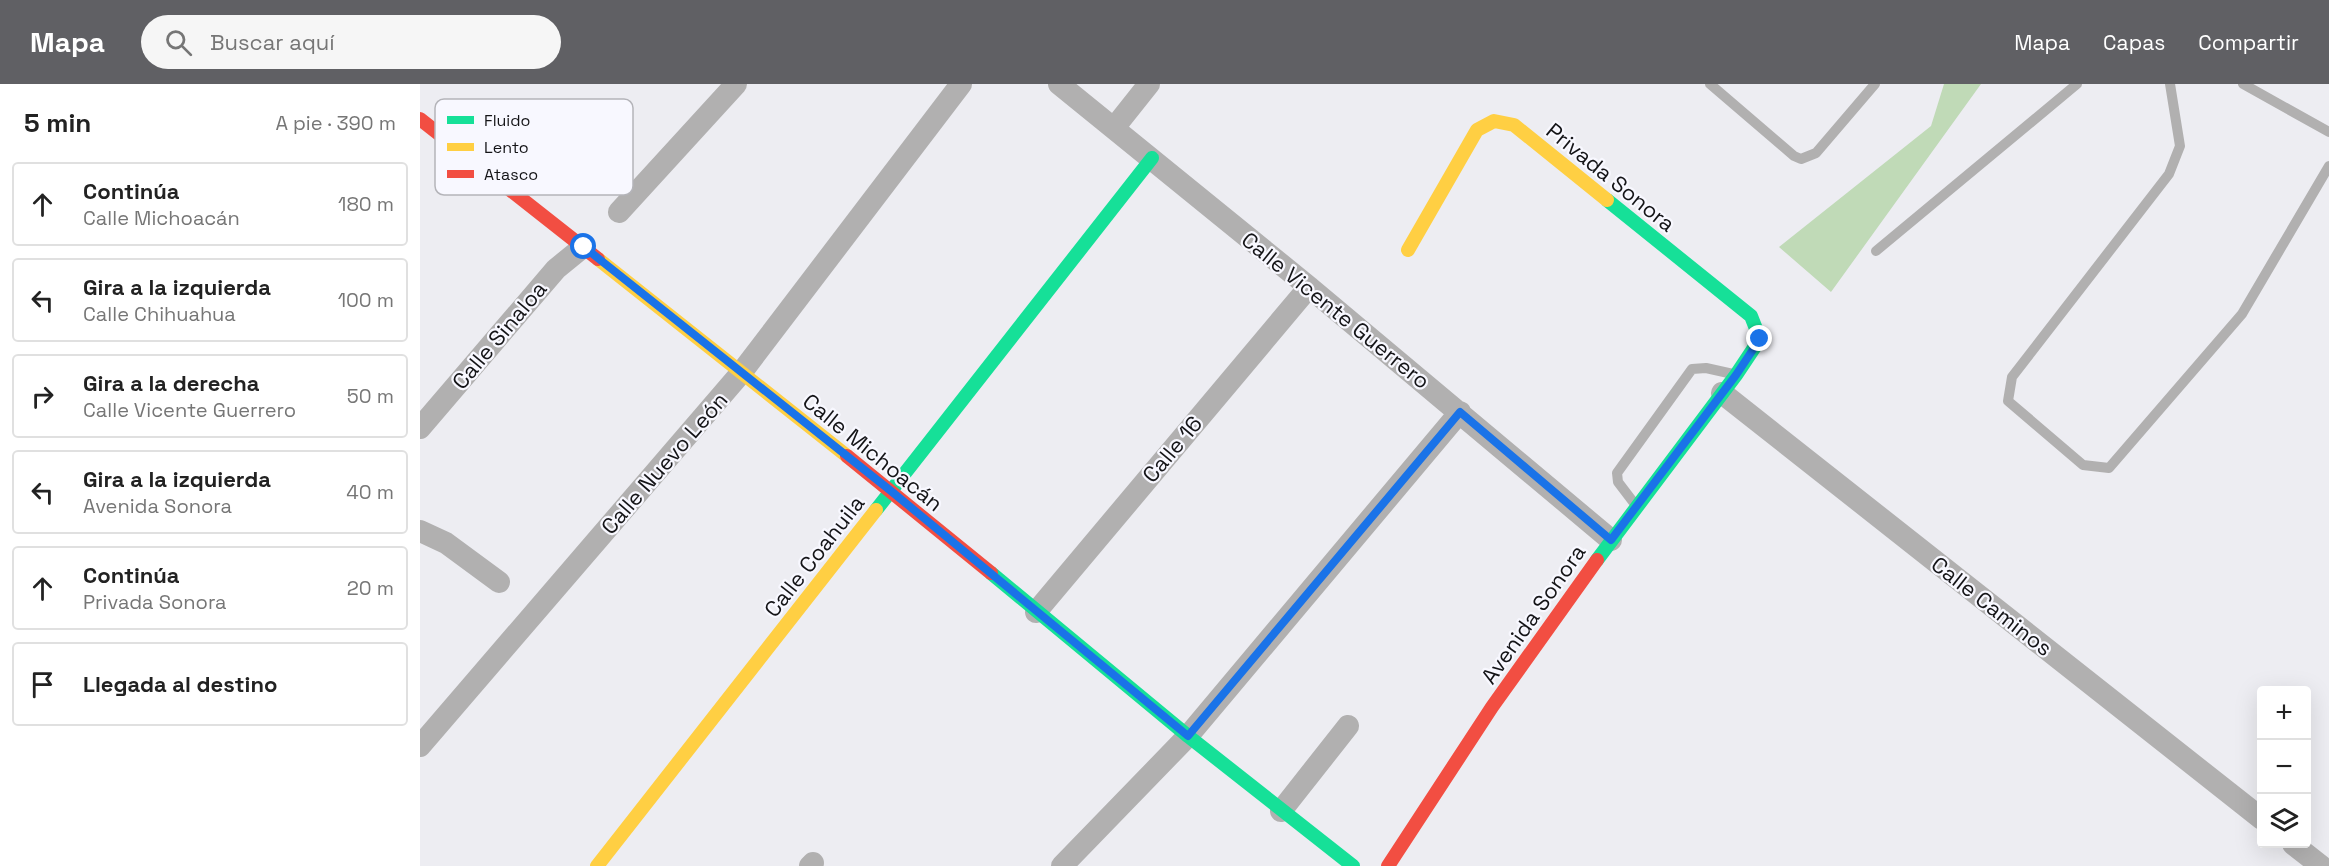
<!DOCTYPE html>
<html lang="es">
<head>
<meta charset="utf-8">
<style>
	:root { --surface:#fff; --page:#f6f6f6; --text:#222; --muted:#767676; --line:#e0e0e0; --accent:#606064 }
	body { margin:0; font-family:"Space Grotesk",sans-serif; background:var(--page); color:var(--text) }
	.controls { position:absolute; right:18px; bottom:18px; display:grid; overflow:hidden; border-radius:6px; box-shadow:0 6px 24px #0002 }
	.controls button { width:54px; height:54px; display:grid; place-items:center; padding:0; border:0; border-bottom:2px solid var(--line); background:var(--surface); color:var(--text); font:30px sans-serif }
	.stop { position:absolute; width:18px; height:18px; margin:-14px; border:4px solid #1a73e8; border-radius:50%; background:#fff }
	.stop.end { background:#1a73e8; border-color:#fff; box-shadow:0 2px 6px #0008 }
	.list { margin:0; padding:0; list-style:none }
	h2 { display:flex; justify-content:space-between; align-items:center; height:78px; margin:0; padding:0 24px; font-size:26px }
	h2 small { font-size:20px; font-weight:400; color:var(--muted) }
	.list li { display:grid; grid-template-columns:39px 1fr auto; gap:18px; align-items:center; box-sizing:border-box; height:84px; margin:0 12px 12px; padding:0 12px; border:2px solid var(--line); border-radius:6px }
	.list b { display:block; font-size:22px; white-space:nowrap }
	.list p { margin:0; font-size:20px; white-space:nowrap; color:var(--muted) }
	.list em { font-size:20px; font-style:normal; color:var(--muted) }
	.icon { flex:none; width:33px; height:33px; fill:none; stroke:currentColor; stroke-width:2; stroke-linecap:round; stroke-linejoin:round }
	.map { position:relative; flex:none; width:1909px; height:782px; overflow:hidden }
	header { display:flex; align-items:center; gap:36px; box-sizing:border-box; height:84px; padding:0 30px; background:var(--accent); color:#fff }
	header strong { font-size:28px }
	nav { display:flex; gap:33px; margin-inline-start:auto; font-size:21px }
	.search { width:420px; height:54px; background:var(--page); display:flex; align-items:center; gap:15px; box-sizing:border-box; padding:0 21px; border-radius:33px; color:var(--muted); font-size:22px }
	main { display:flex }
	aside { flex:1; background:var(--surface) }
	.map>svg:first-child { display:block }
</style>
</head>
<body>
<header>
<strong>Mapa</strong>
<div class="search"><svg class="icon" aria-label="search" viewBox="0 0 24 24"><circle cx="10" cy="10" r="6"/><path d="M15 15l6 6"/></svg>Buscar aquí</div>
<nav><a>Mapa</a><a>Capas</a><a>Compartir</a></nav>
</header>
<main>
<aside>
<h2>5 min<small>A pie · 390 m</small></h2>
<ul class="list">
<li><svg class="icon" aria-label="ahead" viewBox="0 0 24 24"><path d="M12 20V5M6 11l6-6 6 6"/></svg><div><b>Continúa</b><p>Calle Michoacán</p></div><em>180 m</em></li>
<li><svg class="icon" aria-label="left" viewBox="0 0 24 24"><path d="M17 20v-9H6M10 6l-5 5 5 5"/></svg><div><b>Gira a la izquierda</b><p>Calle Chihuahua</p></div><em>100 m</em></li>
<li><svg class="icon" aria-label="right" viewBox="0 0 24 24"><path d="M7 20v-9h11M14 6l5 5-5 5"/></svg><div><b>Gira a la derecha</b><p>Calle Vicente Guerrero</p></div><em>50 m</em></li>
<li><svg class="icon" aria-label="left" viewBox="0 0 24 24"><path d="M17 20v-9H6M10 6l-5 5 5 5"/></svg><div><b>Gira a la izquierda</b><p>Avenida Sonora</p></div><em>40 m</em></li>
<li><svg class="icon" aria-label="ahead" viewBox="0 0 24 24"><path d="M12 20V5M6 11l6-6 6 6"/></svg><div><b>Continúa</b><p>Privada Sonora</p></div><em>20 m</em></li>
<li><svg class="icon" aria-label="arrive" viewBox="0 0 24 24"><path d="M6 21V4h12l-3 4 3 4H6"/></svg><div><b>Llegada al destino</b></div></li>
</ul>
</aside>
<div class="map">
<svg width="1909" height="782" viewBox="0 0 1909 782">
	<rect width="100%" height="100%" fill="#ededf2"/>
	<path fill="#c0dab7" d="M1524 0H1561L1411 208 1359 163 1511 42Z"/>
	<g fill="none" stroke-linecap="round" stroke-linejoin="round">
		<path stroke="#b1b0b0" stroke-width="10" d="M1290 0 1374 72 1381 75 1396 69 1455 0
			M1750 0 1760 62 1749 90 1592 293 1588 317 1663 381 1689 384 1822 230 1909 82
			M1823 0 1909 48
			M1456 167 1657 0
			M1214 419 1198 398 1197 389 1272 285 1286 284 1313 290"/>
		<path stroke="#b1b0b0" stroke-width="22" d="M639 0 889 203 1191 456
			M694 44 729 0
			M199 128 316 0
			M1302 309 1842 735
			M0 344 136 185 163 163
			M0 447 26 459 79 498
			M616 528 889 203
			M0 662 321 289 541 0
			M861 727 928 642
			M1873 760 1901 782
			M390 782 393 779
			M642 782 768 652 1040 328"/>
		<path stroke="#16e098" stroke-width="14" d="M456 426 732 74
			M1177 476 1316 291 1340 255 1331 232 1187 116
			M571 489 768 652 933 782"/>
		<path stroke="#ffcf43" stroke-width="14" d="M988 166 1057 46 1074 37 1094 41 1187 116
			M178 175 427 372
			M177 782 456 426"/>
		<path stroke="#f24e42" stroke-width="14" d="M0 35 178 175
			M427 372 571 489
			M968 782 1072 623 1177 476"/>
	</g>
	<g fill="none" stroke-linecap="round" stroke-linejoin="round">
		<path stroke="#1a73e8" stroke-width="8" d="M164 163 471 407 768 652 1040 328 1191 456 1316 291 1340 255"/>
	</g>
	<g text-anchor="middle" stroke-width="4.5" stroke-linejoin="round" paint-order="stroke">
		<g font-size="22" fill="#141417" stroke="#f8f8ff">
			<text transform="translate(1191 93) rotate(39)" y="8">Privada Sonora</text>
			<text transform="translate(916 226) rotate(39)" y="8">Calle Vicente Guerrero</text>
			<text transform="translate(79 251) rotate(-50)" y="8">Calle Sinaloa</text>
			<text transform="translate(752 365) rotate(-50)" y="8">Calle 16</text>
			<text transform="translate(453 368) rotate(39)" y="8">Calle Michoacán</text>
			<text transform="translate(244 379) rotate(-49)" y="8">Calle Nuevo León</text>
			<text transform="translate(394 472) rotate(-52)" y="8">Calle Coahuila</text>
			<text transform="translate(1572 522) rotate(38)" y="8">Calle Caminos</text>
			<text transform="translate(1113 530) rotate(-55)" y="8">Avenida Sonora</text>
		</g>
	</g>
	<rect x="15" y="15" width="198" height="96" rx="9" fill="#f8f8ff" stroke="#b4b4b9" stroke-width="1.5"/>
	<rect x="27" y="32" width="27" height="8" fill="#16e098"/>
	<rect x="27" y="59" width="27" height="8" fill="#ffcf43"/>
	<rect x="27" y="86" width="27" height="8" fill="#f24e42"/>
	<g font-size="16" fill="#141417">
		<text x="64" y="42">Fluido</text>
		<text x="64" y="69">Lento</text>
		<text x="64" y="96">Atasco</text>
	</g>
</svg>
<div class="controls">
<button>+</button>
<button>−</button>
<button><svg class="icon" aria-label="layers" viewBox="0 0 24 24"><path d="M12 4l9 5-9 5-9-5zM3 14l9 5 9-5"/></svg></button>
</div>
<div class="stop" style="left:164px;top:163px"></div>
<div class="stop end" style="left:1340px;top:255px"></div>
</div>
</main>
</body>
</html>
